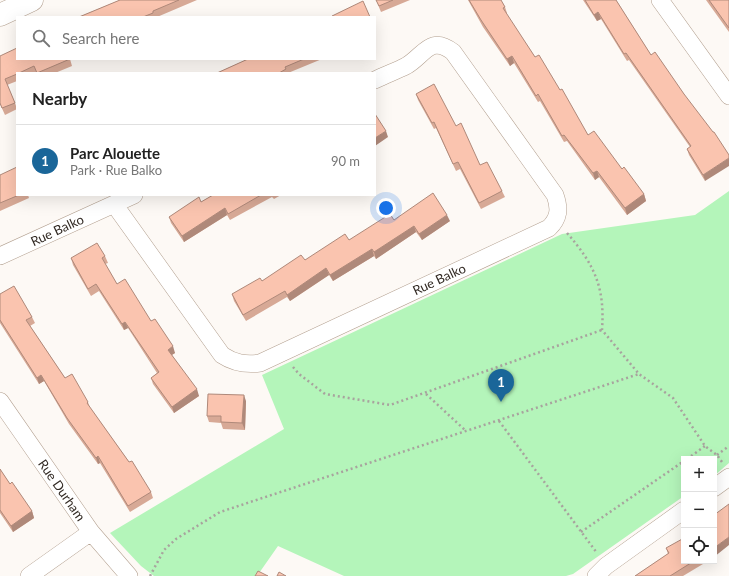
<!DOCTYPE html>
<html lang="en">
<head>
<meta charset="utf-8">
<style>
	:root { --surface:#fff; --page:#f2f2f2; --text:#222; --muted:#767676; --line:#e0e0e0; --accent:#1a6699 }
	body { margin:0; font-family:Lato,sans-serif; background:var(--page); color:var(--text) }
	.controls { position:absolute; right:12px; bottom:12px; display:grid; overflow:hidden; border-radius:0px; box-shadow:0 4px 16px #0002 }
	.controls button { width:36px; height:36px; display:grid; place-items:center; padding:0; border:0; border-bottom:1px solid var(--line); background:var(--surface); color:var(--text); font:20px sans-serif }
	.you { position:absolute; left:386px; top:208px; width:14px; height:14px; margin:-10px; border:3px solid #fff; border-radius:50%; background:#1a73e8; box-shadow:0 0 0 6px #1a73e833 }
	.badge { display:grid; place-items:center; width:26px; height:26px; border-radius:50%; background:var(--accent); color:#fff; font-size:13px; font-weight:700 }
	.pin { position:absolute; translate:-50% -33px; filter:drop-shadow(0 1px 2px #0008) }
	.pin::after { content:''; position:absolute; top:21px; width:14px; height:12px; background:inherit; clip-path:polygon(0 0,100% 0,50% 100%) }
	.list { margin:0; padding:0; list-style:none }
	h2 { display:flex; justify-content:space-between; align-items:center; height:52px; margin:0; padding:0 16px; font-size:17px }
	h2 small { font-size:13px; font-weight:400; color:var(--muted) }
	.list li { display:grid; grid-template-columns:26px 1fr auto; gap:12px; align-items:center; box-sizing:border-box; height:72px; padding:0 16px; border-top:1px solid var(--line) }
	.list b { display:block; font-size:15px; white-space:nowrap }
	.list p { margin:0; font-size:13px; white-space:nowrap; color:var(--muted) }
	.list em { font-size:13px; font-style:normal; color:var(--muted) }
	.icon { flex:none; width:22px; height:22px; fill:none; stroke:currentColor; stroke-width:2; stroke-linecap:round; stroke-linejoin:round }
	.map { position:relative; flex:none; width:729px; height:576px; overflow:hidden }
	.search { position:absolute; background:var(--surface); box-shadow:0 4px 16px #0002; left:16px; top:16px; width:360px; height:44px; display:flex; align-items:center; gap:10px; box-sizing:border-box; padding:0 14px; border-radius:0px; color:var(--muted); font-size:15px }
	.panel { position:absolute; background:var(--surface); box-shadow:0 4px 16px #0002; left:16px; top:72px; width:360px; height:124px; border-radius:0px }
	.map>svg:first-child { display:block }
</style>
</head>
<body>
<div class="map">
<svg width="729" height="576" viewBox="0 0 729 576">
	<rect width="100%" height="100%" fill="#fdf9f5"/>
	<path fill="#b4f5ba" d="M729 191V463L714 476V459H684V496L573 574 566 576H344L278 546 257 576H154L141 566 110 533 284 429 262 375 562 234 695 215Z"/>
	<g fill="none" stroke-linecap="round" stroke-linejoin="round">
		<defs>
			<path id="street" d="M660 0 729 96
				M114 204 222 355C234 363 245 365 260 363L549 228C559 218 560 209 555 195L453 52C430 34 424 56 406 66 396 71 385 75 375 80
				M0 256 134 195
				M0 401 91 532 129 576
				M714 488 729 477
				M29 576 91 532
				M596 576 606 566 684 510"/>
			<path id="secondary" d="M0 15 32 0"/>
		</defs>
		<use href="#street" stroke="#b3a090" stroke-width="18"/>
		<use href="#secondary" stroke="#b3a090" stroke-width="23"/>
		<path stroke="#a8a39e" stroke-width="2.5" stroke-dasharray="2 3" stroke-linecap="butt" d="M567 233C595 265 605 288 602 330L639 374 673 398 705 446 717 455 722 462
			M293 367 299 374 325 394 390 405 602 330
			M426 394 466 431
			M499 421 597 553
			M717 455 729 446
			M687 459 705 446
			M581 532 684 461
			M150 576 164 550 176 539 220 512 639 374"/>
		<use href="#street" stroke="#fff" stroke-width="17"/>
		<use href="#secondary" stroke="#fff" stroke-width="22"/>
	</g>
	<path fill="#d7a996" d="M120 0H197L157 17H79Z
		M376 0H410L381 12Z
		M468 0H501L505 7 507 13 506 14 535 57 560 90 588 135 622 169 644 194 646 201 627 215 599 177 595 180 567 141 564 142 540 101 538 102 514 63 510 66 483 27Z
		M583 0H616L651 55 684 94 705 181 689 155 687 149 690 147 629 60 627 61 601 19 597 21Z
		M706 0H729V32Z
		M0 56 70 59 72 66 55 73H17V81L7 85 15 103 17 109 5 115 0 104Z
		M248 59H322L288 73H217Z
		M416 94 456 126 480 165 502 191 505 197 481 209 460 169 456 171 436 128 434 129 418 100Z
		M0 175 17 195H28L29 198 0 211Z
		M213 195H281L274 199 272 197 230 220 227 215 184 242 171 223 169 217 201 202Z
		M394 220 450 221 422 240 416 232 376 259 374 256 333 281 329 275 290 301 287 297 246 321 234 301 232 294 262 281 305 260Z
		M105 256 108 263 105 264 117 284 151 321 175 353 172 355 199 396 174 413 153 384 151 378 157 373 128 328 124 330 99 291 91 296 73 265 71 258Z
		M0 294 32 317 35 323 30 326 65 378 88 402 90 408 151 492 153 498 130 512 100 463 98 464 69 424 44 381 39 384 0 323Z
		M246 401 245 430 223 429 221 423 209 422 207 416Z
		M0 469 10 484 32 511 34 518 13 532 0 513Z
		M666 548 684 561H708L683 576H635L668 554Z"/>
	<path fill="#af897a" d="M598 12 601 19 597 21 594 15Z
		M512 56 514 63 510 66 507 59Z
		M386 131 388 137 375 146V138Z
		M729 158V166L705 181 703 175Z
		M597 171 599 177 595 180 593 173Z
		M644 194 646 201 627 215 625 208Z
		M225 208 227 215 184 242 182 236Z
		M447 215 450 221 422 240 419 234Z
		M414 226 416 232 376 259 374 252Z
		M372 249 374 256 333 281 330 275Z
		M326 268 329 275 290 301 287 295Z
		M125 322 128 328 124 330 122 324Z
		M173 346 175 353 170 356 168 350Z
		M41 375 44 381 39 384 37 378Z
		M197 389 199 396 174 413 172 407Z
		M244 395 246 401 245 430 242 423Z
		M98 456 100 463 98 464 96 458Z
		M32 511 34 518 13 532 11 526Z
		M729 537V545L714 557V548Z"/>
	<path fill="#fac4af" stroke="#af897a" d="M120 0H179L153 11V13L143 17H79Z
		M376 0H393L379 6Z
		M469 0H501L505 7 503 8 535 57 539 55 560 90 562 89 588 135 594 131 622 169 624 167 644 194 625 208 597 171 593 173 564 135 562 136 538 94 536 96 512 56 507 59 481 20Z
		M585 0H616L651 55 655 52 684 94 713 132H714L729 155V158L703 175 687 149 691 146 626 53 624 54 598 12 594 15Z
		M709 0H729V28Z
		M363 1 370 17H332V16Z
		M17 48V59H70L37 73 34 66 19 73H17V74L5 79 15 103 2 108 0 103V56Z
		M248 59H304L285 67 286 69 279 73H217Z
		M434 84 456 126 461 123 480 165 487 162 502 191 479 203 458 162 453 164 434 122 432 123 416 94Z
		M375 114 386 131 375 138Z
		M17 167V195H19L0 203V175Z
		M433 193 447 215 419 234 414 226 374 252 372 249 330 275 326 268 287 295 285 291 243 315 232 294 260 278 262 281 301 255 305 260 345 234 349 240 390 214 394 220Z
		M213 195H261L228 214 225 208 182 236 169 217 199 197 201 202Z
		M97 243 105 256 102 258 117 284 125 279 151 321 155 319 173 346 168 350 197 389 172 407 151 378 159 372 125 322 122 324 96 284 88 289 71 258Z
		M14 286 32 317 26 320 65 378 72 374 88 402 87 403 129 462 132 461 151 492 128 506 98 456 96 458 67 418 41 375 37 378 0 320V294Z
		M208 394 244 395 242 423 221 422V416H207Z
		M0 469 10 484 12 482 32 511 11 526 0 510Z
		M729 504V537L714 548V515Z
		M684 538V561H694L670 576H635L669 553 666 548Z
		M258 571 268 576H255Z
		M279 572 286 576H277Z"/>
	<g text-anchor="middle" stroke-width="3" stroke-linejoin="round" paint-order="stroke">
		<g font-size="13" fill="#322a24" stroke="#fff">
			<text transform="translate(57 230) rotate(-25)" y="5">Rue Balko</text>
			<text transform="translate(439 279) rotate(-25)" y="5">Rue Balko</text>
			<text transform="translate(62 490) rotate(55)" y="5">Rue Durham</text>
		</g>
	</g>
</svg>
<div class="controls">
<button>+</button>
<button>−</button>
<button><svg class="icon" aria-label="locate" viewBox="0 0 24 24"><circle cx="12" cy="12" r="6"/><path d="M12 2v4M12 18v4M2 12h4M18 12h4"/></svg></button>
</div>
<div class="you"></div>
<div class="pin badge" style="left:501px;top:402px">1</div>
<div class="search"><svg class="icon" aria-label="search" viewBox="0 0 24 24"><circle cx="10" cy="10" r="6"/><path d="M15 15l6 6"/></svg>Search here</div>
<section class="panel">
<h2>Nearby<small></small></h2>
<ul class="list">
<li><span class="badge">1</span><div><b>Parc Alouette</b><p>Park · Rue Balko</p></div><em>90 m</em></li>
</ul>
</section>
</div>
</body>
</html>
